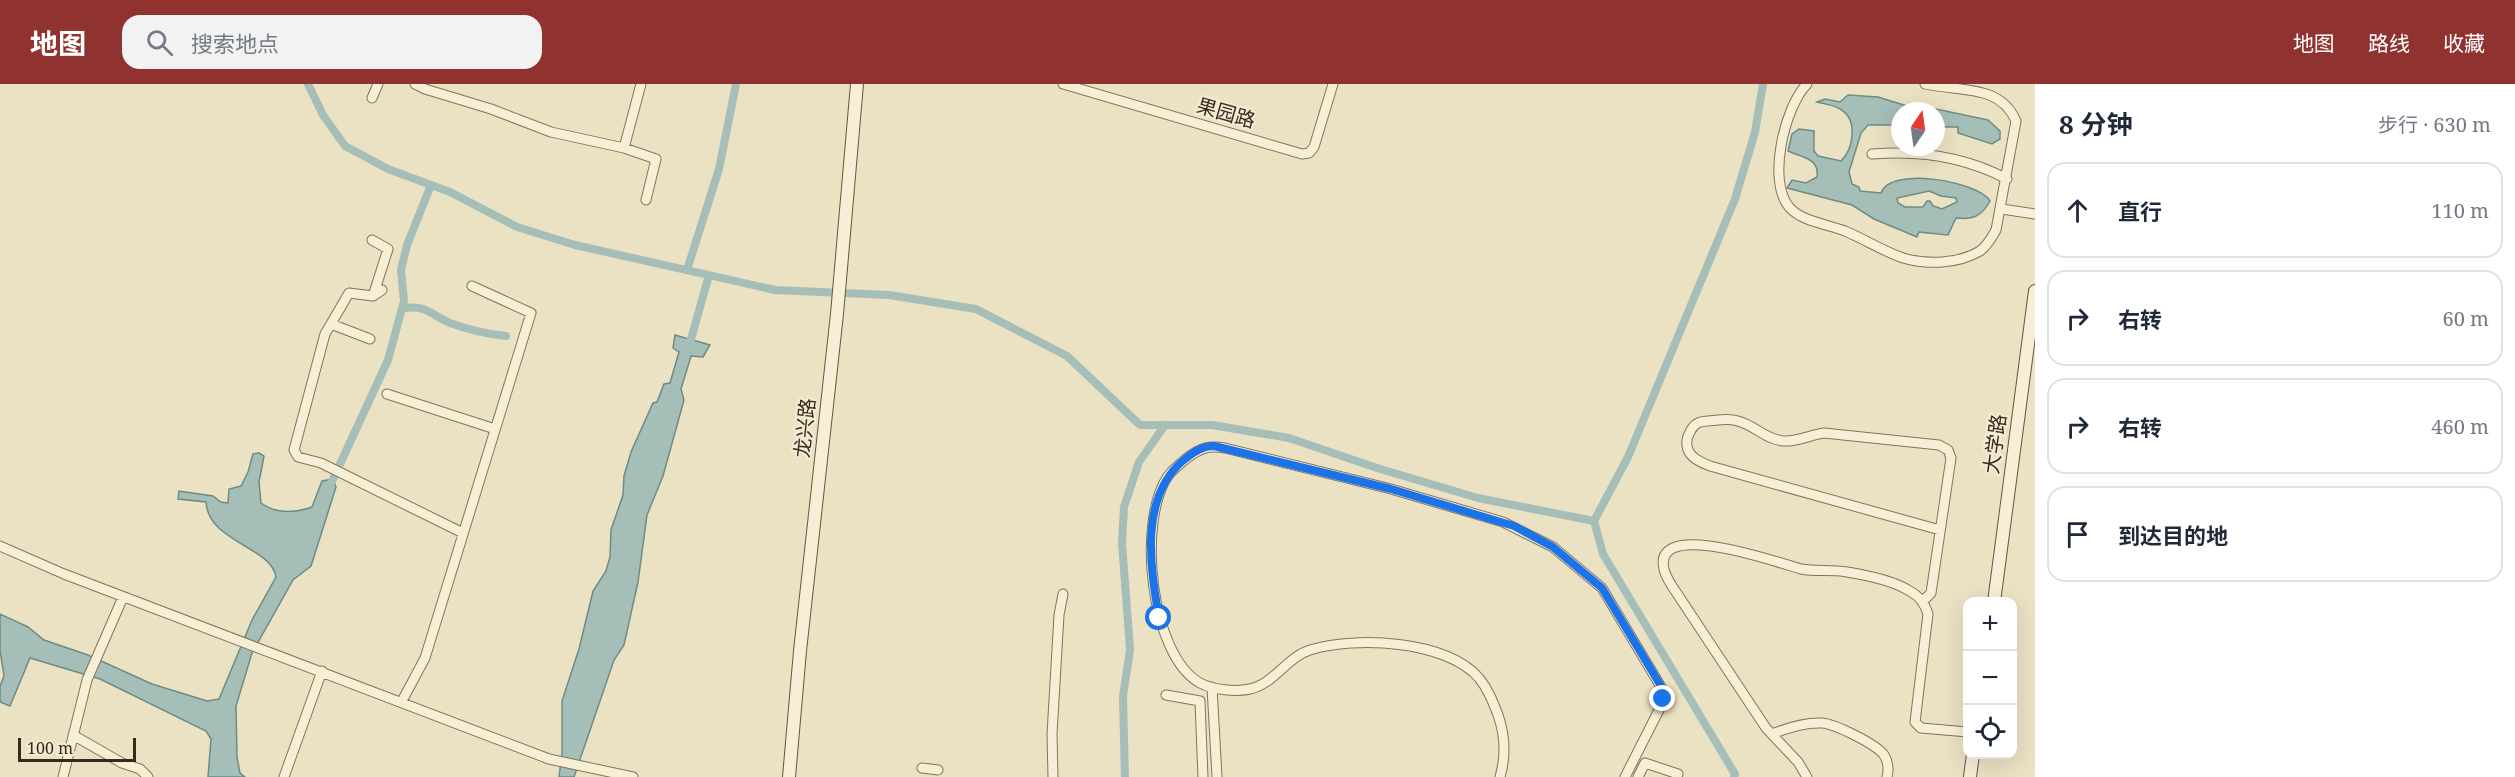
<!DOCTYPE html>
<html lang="zh">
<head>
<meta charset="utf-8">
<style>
	:root { --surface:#fff; --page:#f2f2f3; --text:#1f2937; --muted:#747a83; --line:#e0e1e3; --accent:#90322f }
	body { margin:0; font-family:"Noto Serif","Noto Sans SC",serif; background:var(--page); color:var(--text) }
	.controls { position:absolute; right:18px; bottom:18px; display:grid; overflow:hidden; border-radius:12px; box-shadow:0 6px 24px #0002 }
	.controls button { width:54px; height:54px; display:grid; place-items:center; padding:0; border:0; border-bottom:2px solid var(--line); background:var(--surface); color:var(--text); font:30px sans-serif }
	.compass { position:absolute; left:1891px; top:18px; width:54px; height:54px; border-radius:50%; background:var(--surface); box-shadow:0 6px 24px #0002; rotate:13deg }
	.scale { position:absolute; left:18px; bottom:15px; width:118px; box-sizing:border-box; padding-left:6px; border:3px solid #352a1e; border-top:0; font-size:16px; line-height:21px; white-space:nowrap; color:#352a1e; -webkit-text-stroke:4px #f3ebd2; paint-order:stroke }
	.stop { position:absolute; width:18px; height:18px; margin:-14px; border:4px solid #1a73e8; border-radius:50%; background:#fff }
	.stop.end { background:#1a73e8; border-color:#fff; box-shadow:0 2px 6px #0008 }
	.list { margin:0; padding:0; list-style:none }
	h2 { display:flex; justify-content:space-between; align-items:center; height:78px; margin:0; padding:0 24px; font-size:26px }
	h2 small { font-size:20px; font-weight:400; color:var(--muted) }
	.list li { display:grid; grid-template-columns:39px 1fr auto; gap:18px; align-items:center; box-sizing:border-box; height:96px; margin:0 12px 12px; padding:0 12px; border:2px solid var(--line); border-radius:18px }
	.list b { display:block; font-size:22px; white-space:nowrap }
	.list em { font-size:20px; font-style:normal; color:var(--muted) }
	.icon { flex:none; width:33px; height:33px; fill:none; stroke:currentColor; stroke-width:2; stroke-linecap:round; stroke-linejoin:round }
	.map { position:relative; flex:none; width:2035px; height:693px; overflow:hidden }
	header { display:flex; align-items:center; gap:36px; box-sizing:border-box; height:84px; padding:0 30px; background:var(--accent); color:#fff }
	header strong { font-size:28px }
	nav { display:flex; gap:33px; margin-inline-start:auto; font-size:21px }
	.search { width:420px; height:54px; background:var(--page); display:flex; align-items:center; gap:15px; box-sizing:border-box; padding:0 21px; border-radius:18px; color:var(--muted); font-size:22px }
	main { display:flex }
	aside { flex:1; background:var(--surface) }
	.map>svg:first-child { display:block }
</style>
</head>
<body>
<header>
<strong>地图</strong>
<div class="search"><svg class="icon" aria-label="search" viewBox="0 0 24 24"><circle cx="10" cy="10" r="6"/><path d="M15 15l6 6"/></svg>搜索地点</div>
<nav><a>地图</a><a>路线</a><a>收藏</a></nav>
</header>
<main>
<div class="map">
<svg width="2035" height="693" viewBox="0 0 2035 693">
	<rect width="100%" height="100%" fill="#ebe1c3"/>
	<path fill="#a5beb8" stroke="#6d8c85" stroke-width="1.5" fill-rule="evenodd" d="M1848 11 1878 13 1920 26 1922 22 1988 36 2000 47V55L1992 60 1958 49V43H1936V27H1900V41H1868L1861 49 1849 88 1852 100 1859 103 1860 107 1881 109C1890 82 1978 97 1990 117 1982 132 1973 136 1956 134L1948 151 1919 148 1917 153 1874 135 1852 121 1787 104 1792 96 1806 99 1817 93C1820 74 1801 73 1788 67L1792 50 1799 45 1814 47V67L1818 72 1841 77C1854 64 1858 35 1840 25 1834 21 1824 20 1817 18L1825 15 1840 18ZM1929 107 1941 112 1956 114 1957 118 1942 125 1933 122 1930 117H1927L1923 123H1905L1898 119 1897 114Z
		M675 251 710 261 703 273 691 272 681 305 684 316 663 392 647 431 638 498 624 561 614 576 574 693H559L562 670V617L579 565 593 507 606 487 610 473 611 446 623 411 624 392 631 368 653 319 657 318 664 300 670 299 679 268 673 264Z
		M259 369 264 372 259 398 261 419C276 430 295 429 312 423L322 397 333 395 336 403 311 482 293 496 252 569 236 622 237 673 240 689 245 693H208L211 655 206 647 100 595 30 574 10 622 0 618V602L4 592 0 566V530L28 543 44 556 88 571 152 600 207 617 219 615 252 536 276 493C272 463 208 458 206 418L178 415 179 407 213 412 221 418 228 419 229 405 241 402 248 388 253 370Z"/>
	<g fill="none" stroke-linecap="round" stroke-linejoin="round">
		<path stroke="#a5beb8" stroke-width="8" d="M308 0 323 31 345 62 388 85 450 108 517 143 575 161 775 206 889 211 976 225 1067 272 1140 341H1212L1289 354 1377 384 1478 414 1594 437
			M687 186 719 85 736 0
			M402 224C428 221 429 230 450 239 469 246 487 250 506 252
			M688 266 709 191
			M329 404 388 276 404 217 401 186 407 161 431 101
			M1125 693 1123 612 1130 566 1122 459 1124 423 1139 378 1165 341
			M1734 693 1735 690 1603 470 1594 437 1628 373 1735 115 1755 48 1763 0"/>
		<defs>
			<path id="street" d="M415 0 425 5 491 25 551 48 624 64 641 0
				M1063 0 1302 70 1309 69 1314 63 1333 0
				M1807 0C1785 22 1766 98 1790 124 1803 138 1827 140 1845 147 1864 155 1883 167 1903 174 1927 181 1958 180 1980 167 1987 162 1992 153 1996 146L2016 37C2000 0 1961 8 1925 0
				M372 14 378 0
				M624 64 656 75 646 116
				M1872 70C1920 66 1964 72 2007 95
				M2002 125 2035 130
				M372 156 388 165 373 212
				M382 206 373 212 349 209 325 250 294 366 298 373 321 379 463 449
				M331 240 370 255
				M387 310 495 345
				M0 462 64 490 549 675 633 693
				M1923 517 1931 509 1951 374 1948 366 1939 361 1824 349C1810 351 1797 358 1783 357 1766 355 1756 343 1741 338 1730 334 1720 336 1708 337 1700 337 1694 339 1690 348 1687 353 1686 360 1688 366 1692 375 1701 378 1710 382L1940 446
				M1212 603 1217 693
				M1166 611 1200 617 1203 693
				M402 617 425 574 531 229 472 202
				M1772 650C1787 644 1805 638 1822 639 1835 640 1876 660 1884 671 1888 677 1889 686 1887 693
				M73 651 122 679 140 685 148 693
				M922 684 938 686
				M63 693 87 596 123 513
				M284 693 322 587
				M1053 693 1052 650 1059 531 1063 510
				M1500 693C1506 672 1505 651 1498 631 1493 618 1488 605 1479 594 1446 556 1355 552 1310 566 1287 573 1274 600 1250 605 1236 608 1213 606 1200 599 1150 571 1137 437 1168 392 1173 385 1181 379 1187 374 1201 364 1208 361 1225 364L1391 405 1503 438 1553 463 1602 504 1664 608 1659 626 1625 693
				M1638 693 1645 679 1678 690
				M1807 693 1798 678 1766 644 1672 502C1669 497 1665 491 1664 485 1652 433 1782 480 1801 485 1816 488 1832 485 1847 488 1866 491 1891 496 1908 506 1919 512 1924 518 1928 530L1915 638 1921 644 1968 648"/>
			<path id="secondary" d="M1994 518 2035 207
				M789 693 800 567 837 230 857 0
				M1970 693 1973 670"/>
		</defs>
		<use href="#street" stroke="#84735b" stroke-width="11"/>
		<use href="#secondary" stroke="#66543e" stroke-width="14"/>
		<use href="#street" stroke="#f7eed6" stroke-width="9"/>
		<use href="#secondary" stroke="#f7eed6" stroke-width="12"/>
	</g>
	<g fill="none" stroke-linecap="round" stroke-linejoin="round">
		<path stroke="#1a73e8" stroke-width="8" d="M1159 534C1150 482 1139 412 1185 375 1194 368 1202 362 1214 362L1391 405 1514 442 1553 463 1602 504 1661 602 1663 615"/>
	</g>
	<g text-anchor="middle" stroke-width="4.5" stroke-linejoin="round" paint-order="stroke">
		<g font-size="20" fill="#352a1e" stroke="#f3ebd2">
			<text transform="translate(1226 29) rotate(16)" y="7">果园路</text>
			<text transform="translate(805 344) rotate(-84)" y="7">龙兴路</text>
			<text transform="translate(1995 360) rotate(-82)" y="7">大学路</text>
		</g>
	</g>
</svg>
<div class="controls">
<button>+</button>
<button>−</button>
<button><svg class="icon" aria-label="locate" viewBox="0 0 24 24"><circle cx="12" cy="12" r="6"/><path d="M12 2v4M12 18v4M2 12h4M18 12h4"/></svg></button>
</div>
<svg class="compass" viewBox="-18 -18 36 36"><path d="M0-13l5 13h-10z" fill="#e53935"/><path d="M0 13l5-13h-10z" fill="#747a83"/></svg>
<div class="scale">100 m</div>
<div class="stop" style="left:1159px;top:534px"></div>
<div class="stop end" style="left:1663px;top:615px"></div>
</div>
<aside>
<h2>8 分钟<small>步行 · 630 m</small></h2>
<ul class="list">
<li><svg class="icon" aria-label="ahead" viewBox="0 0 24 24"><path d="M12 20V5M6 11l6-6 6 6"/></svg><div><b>直行</b></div><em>110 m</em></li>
<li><svg class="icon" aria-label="right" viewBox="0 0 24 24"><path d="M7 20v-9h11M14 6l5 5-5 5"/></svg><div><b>右转</b></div><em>60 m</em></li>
<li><svg class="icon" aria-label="right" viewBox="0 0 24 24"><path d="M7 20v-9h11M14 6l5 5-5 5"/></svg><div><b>右转</b></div><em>460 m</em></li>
<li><svg class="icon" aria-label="arrive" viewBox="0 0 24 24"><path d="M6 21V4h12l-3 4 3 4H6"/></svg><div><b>到达目的地</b></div></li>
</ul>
</aside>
</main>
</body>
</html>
